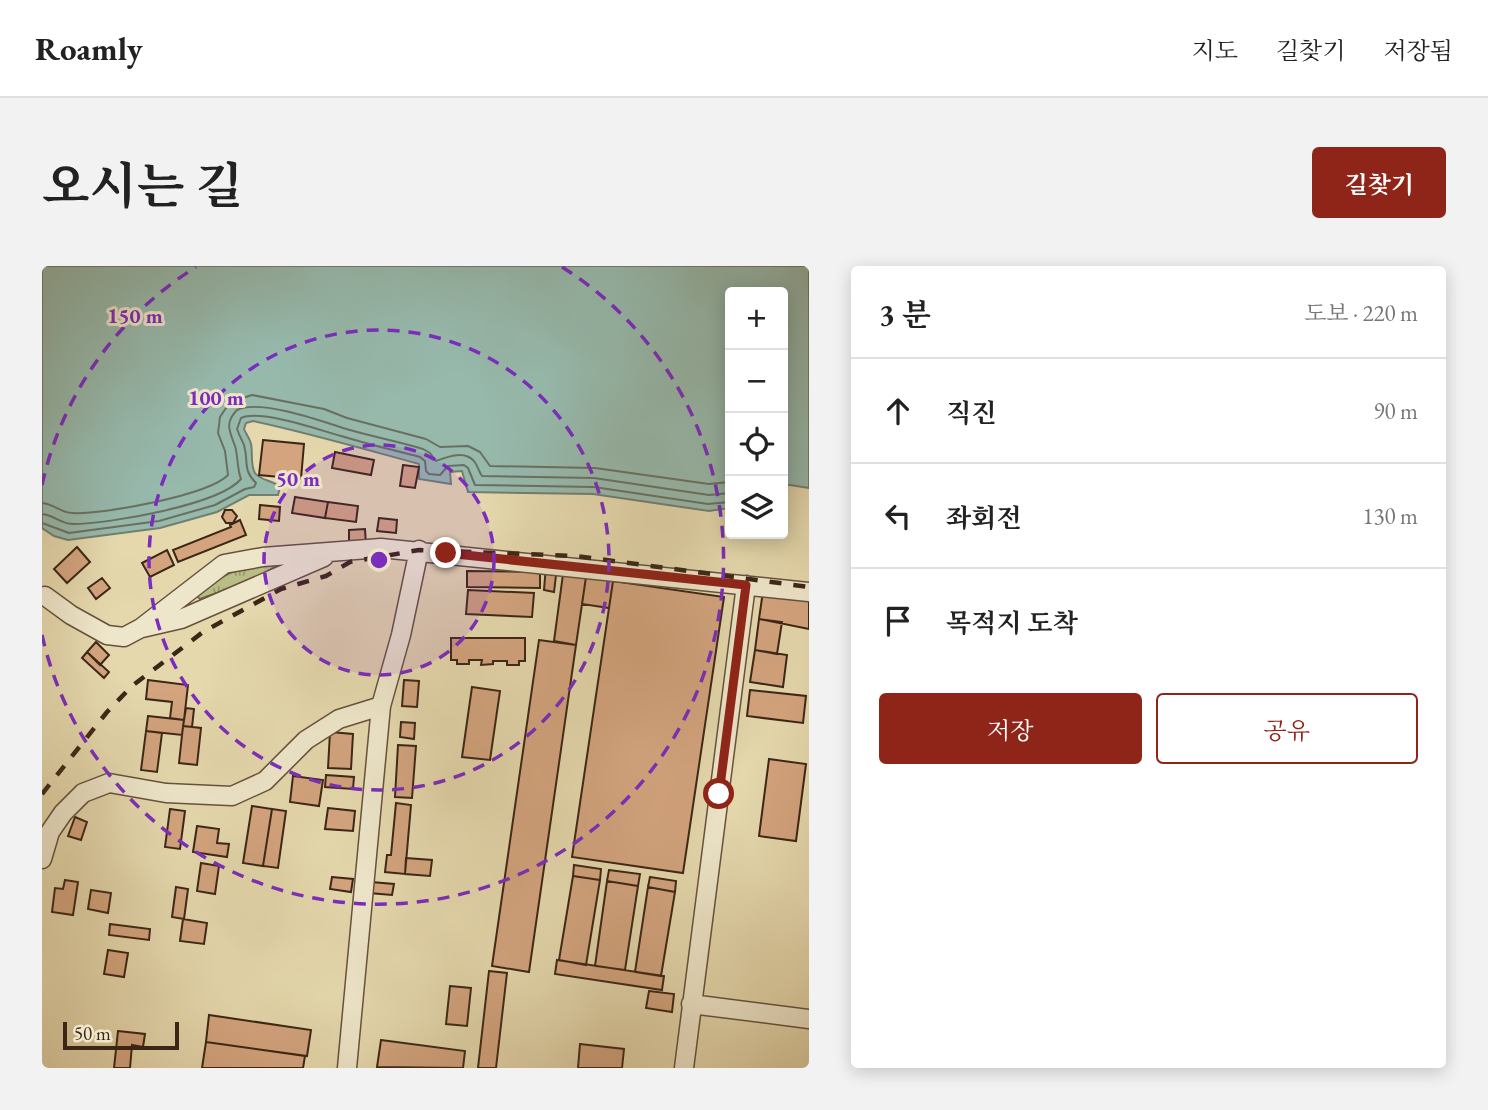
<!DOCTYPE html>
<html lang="ko">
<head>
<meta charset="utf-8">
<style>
	:root { --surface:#fff; --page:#f2f2f2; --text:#222; --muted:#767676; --line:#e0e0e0; --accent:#8f2418 }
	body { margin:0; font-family:"EB Garamond","Noto Serif KR",serif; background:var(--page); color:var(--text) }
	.controls { position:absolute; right:21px; top:21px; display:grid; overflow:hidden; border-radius:7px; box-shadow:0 4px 18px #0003 }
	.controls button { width:63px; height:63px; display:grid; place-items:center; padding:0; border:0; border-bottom:2px solid var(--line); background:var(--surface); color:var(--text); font:35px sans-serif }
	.scale { position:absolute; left:21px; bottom:18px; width:116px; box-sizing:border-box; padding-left:7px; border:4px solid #3c2616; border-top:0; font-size:19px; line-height:24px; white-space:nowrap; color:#3c2616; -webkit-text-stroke:5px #eee6ca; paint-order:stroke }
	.stop { position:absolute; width:21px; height:21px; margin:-16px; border:5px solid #8f2418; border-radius:50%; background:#fff }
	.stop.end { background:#8f2418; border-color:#fff; box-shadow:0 2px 7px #0008 }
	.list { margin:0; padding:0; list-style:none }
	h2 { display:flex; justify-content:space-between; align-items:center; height:91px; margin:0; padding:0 28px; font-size:30px }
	h2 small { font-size:23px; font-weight:400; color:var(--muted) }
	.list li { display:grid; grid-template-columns:46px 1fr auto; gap:21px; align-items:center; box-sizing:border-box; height:105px; padding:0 28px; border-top:2px solid var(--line) }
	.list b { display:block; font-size:26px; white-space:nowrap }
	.list em { font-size:23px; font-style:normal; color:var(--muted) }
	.actions { display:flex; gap:14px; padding:21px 28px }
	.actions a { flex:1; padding:16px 0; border:2px solid var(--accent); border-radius:7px; text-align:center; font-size:24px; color:var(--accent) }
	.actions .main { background:var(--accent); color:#fff }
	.icon { flex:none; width:38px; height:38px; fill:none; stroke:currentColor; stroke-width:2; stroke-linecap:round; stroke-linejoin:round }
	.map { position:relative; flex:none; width:767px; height:802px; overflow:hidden; border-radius:7px }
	header { display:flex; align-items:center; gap:42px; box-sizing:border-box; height:98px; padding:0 35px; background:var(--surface); border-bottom:2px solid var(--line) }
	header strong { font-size:33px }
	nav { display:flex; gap:38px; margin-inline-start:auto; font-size:24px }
	.intro { display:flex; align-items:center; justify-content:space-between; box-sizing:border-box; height:168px; padding:0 42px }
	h1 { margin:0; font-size:49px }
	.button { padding:18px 32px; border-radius:7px; background:var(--accent); color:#fff; font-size:24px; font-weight:700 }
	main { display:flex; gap:42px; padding:0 42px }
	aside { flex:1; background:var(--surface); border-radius:7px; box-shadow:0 4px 18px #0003 }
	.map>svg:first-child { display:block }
</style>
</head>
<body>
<header>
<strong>Roamly</strong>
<nav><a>지도</a><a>길찾기</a><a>저장됨</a></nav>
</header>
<div class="intro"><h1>오시는 길</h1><a class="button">길찾기</a></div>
<main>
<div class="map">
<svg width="767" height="802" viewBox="0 0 767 802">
	<defs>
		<pattern id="grass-tufts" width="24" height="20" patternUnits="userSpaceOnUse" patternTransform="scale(1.75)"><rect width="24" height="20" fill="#b9be86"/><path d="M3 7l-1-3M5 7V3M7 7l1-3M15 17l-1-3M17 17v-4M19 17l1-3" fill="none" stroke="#989a6d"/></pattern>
	</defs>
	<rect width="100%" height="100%" fill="#e5d8ad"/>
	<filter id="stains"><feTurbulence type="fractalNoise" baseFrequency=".00286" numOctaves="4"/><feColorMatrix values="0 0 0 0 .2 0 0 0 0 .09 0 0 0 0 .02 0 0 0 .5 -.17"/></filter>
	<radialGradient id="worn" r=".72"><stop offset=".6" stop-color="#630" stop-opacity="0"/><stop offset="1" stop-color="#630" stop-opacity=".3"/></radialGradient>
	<path fill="url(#grass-tufts)" stroke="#7a724e" stroke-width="2" d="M236 298C214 316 185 323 158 333L154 329 156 324 199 301Z"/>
	<path fill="#96b9ac" stroke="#727e70" stroke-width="2" d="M0 0H767V222L741 218V26H688V242L667 245 551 228 426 226 420 205 408 206 409 218 377 213V198C322 183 267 167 211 155L204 157 202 163C204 168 208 173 209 178 211 187 208 199 213 207 219 215 231 214 238 221L236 229H207L175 246 118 262 26 274 12 270 0 262Z"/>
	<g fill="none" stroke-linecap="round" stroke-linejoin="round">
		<path stroke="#697061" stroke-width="2" d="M0 237C12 238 19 247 30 247 60 249 167 229 186 209L183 185 176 167 178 151 188 136 210 129 282 143 305 152 384 173 398 181 426 180 438 186 448 200 553 202 667 218 688 216
			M0 248C12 249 19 258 31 258 66 258 177 239 199 213 195 203 196 189 193 180 188 166 182 157 195 144 217 133 277 154 301 162 327 170 355 175 381 183L388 187 394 195C405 191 422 184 432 195 436 200 437 206 440 210L552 212 667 229 688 227
			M0 257 27 267 117 255 173 239 203 223 212 221 214 217C200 203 207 196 202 179 200 174 197 169 195 163L199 152C219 143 277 164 299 170 325 178 352 184 378 191L383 195 384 205 387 208 398 209 406 200 422 199 426 202 433 219 552 221 666 238 688 236"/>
	</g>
	<path fill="#d3a47e" stroke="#3c2616" stroke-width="2" d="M221 174 262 178 259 213 217 209Z
		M293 186 332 194 329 209 290 202Z
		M361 199 377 201 373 222 358 220Z
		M253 231 286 236 283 252 250 247Z
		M286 236 316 240 314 256 283 252Z
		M218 239 238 241 237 255 217 253Z
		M183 244H190L195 250 191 257H184L180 251Z
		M337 252 355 254 354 267 335 265Z
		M198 254 204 269 136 296 131 284 189 261 188 259Z
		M323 263 324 279H307V264Z
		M35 281 48 296 25 317 12 303Z
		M125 284 132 299 108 311 100 297Z
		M504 300 515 301 512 326 502 324Z
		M425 305 498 306V322L425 321Z
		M521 308 544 311 534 379 512 375Z
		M544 311 571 315 567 342 540 338Z
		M60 312 68 322 54 333 46 322Z
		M571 315 682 331 641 607 530 591Z
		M426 324 492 327 490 351 424 348Z
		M721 325 767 331V363L717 353Z
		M717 353 740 356 735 388 713 384Z
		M409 372H483V395H477V399H465V395H451V398L439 399 440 394H427V398H415V394H409Z
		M497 374 534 379 487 706 450 700Z
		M54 376 67 389 58 399 45 386Z
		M713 384 745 389 741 421 708 416Z
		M45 386 67 406 62 412 40 392Z
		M106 414 146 419 142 454 128 452 130 436 104 433Z
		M362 414 377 415 375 441 360 440Z
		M430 421 458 425 448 494 420 491Z
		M708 424 764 430 761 457 705 450Z
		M144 442 152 443 150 461 141 460Z
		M106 450 142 454 140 469 104 465Z
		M359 456 373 457 372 473 358 471Z
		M141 460 159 462 155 499 137 497Z
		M104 465 120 467 115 506 99 504Z
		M288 466 311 468 309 503 286 502Z
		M356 479 374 480 370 532 353 531Z
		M727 493 764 498 754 575 717 570Z
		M284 509 312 511 311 523 283 521Z
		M251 510 281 514 277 540 248 536Z
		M354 537 369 539 363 608 343 606 345 589H349Z
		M210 540 230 543 221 600 201 597Z
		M286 542 313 545 311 565 283 563Z
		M128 543 143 545 138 583 123 581Z
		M230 543 244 545 236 602 221 600Z
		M33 551 45 556 39 574 26 570Z
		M155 560 177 563 175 577 187 578 185 591 151 586Z
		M364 592 390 594 388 610 363 608Z
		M159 597 177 600 173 628 155 625Z
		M532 599 559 603 558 614 531 610Z
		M567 604 598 608 596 620 565 615Z
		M531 610 558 614 544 699 517 694Z
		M290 611 311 613 309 626 288 623Z
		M608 611 634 615 633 626 606 621Z
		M23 614 36 616 31 649 10 646 13 622 21 623Z
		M565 615 596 620 583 704 553 700Z
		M329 616 352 618 350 629 327 627Z
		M134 621 146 623 142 653 130 651Z
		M606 621 633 626 619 710 593 706Z
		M49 624 69 627 66 647 46 643Z
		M141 653 165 657 162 678 138 675Z
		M68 658 108 663 107 674 67 669Z
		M66 684 86 687 82 711 62 708Z
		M515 694 622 710 620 724 513 708Z
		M447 705 465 707 454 802H436Z
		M408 720 429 722 425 760 404 758Z
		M607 725 632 728 630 746 604 742Z
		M167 749 269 764 265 790 164 776Z
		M76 765 103 768 101 781 90 779 88 802H72Z
		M339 774 423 785 421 802 335 801Z
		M164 776 263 790 261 802H160Z
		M538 778 582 783 580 802H536Z"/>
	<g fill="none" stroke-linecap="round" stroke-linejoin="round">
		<defs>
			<path id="minor" d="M3 330 29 349 65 369 82 371 99 362 182 298 221 291 339 282 767 326
				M100 362 139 353 282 291
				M0 593 8 566 21 547 41 527 67 517 124 527 190 530 223 515 264 474 297 453 339 440 359 369 377 284
				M649 738 767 753
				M305 802 339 440
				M642 802 704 319"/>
		</defs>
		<use href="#minor" stroke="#66523c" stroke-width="21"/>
		<use href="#minor" stroke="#eee6ca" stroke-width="18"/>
		<path stroke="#3c2616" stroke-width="4.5" stroke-dasharray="12 12" stroke-linecap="butt" d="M0 528 65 446 90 420 161 366 239 323 284 310 308 296 377 284 534 290 767 321"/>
	</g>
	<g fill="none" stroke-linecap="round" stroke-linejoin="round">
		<path stroke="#8f2418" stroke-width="9" d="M404 287 704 319 677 528"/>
	</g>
	<circle cx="337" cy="294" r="115" fill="#7b2cbf" fill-opacity=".12"/>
	<g fill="none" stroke="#7b2cbf" stroke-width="3.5" stroke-dasharray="12 9">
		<circle cx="337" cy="294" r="115"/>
		<circle cx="337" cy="294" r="230"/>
		<path d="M0 219A345 345 0 0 1 154 1M520 1A345 345 0 1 1 0 369"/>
	</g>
	<circle cx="337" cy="294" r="10" fill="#7b2cbf" stroke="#eee6ca" stroke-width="3.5"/>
	<g font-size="21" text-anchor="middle" font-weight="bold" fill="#7b2cbf" stroke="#eee6ca" stroke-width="6" stroke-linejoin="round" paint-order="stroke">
		<text x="93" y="57">150 m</text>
		<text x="174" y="139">100 m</text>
		<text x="256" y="220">50 m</text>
	</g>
	<rect width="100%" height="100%" filter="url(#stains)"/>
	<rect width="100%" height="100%" fill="url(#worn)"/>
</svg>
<div class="controls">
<button>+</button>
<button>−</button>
<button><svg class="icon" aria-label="locate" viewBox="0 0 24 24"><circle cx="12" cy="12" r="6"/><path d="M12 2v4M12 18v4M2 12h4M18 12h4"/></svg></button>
<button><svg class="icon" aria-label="layers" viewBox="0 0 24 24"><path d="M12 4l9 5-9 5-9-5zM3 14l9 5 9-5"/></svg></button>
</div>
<div class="scale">50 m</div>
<div class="stop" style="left:677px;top:528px"></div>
<div class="stop end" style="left:404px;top:287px"></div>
</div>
<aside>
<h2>3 분<small>도보 · 220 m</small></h2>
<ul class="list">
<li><svg class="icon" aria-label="ahead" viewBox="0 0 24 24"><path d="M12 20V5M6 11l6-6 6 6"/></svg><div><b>직진</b></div><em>90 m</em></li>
<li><svg class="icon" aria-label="left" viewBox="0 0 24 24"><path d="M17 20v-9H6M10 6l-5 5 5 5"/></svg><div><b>좌회전</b></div><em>130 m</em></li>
<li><svg class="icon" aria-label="arrive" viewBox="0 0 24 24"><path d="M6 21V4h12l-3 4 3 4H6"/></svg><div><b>목적지 도착</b></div></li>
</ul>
<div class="actions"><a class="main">저장</a><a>공유</a></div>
</aside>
</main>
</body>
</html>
